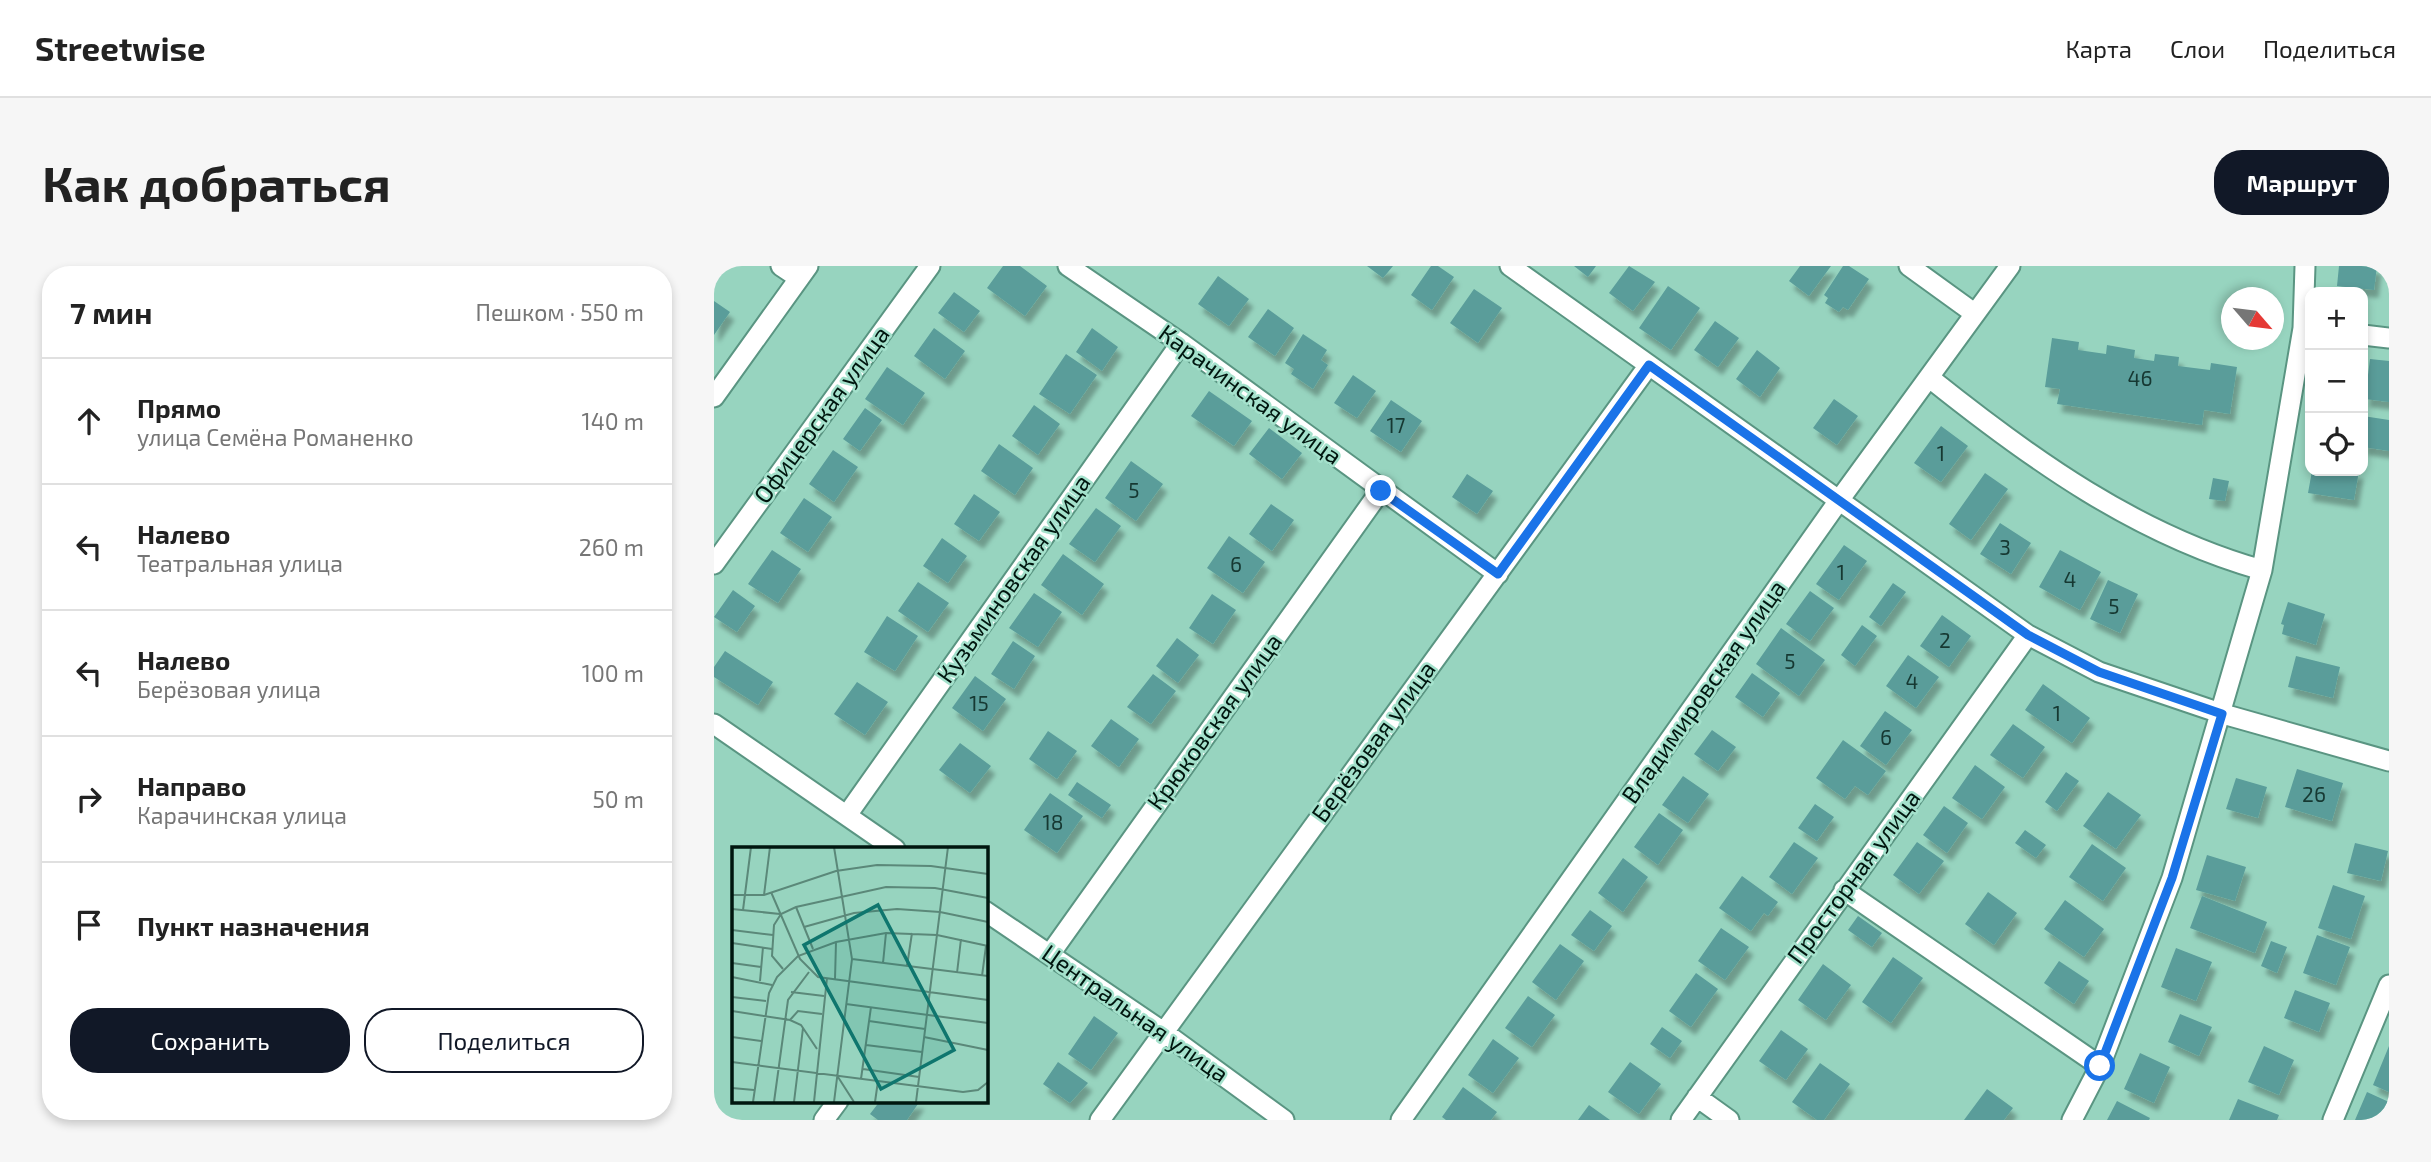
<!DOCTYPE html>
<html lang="ru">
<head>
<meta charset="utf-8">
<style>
	:root { --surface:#fff; --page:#f6f6f6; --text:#222; --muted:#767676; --line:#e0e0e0; --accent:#111827 }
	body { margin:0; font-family:"Exo 2",sans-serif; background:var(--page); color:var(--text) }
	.controls { position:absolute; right:21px; top:21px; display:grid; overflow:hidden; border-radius:14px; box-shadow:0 4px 10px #0003 }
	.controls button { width:63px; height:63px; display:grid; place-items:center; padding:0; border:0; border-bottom:2px solid var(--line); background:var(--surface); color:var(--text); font:35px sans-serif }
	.compass { position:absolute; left:1507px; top:21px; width:63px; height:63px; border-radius:50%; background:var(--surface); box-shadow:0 4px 10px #0003; rotate:118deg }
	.stop { position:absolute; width:21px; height:21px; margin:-16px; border:5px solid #1a73e8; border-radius:50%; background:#fff }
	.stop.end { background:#1a73e8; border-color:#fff; box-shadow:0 2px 7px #0008 }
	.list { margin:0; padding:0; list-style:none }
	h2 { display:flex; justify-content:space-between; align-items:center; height:91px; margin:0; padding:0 28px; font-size:30px }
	h2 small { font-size:23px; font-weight:400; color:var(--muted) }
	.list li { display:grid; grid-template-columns:46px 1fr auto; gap:21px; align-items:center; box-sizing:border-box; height:126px; padding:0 28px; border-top:2px solid var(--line) }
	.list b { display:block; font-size:26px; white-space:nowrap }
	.list p { margin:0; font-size:23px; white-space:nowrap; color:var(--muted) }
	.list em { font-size:23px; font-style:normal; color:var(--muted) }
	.actions { display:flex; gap:14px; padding:21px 28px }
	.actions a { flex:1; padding:16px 0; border:2px solid var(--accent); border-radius:28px; text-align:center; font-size:24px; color:var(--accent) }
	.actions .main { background:var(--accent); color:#fff }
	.icon { flex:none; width:38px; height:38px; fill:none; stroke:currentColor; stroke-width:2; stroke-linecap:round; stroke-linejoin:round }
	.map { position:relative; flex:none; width:1675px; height:854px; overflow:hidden; border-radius:28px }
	header { display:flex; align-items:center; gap:42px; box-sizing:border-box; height:98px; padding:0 35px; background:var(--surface); border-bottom:2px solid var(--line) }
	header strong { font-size:33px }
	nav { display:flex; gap:38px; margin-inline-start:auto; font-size:24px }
	.intro { display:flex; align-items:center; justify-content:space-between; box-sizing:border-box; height:168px; padding:0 42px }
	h1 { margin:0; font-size:49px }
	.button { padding:18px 32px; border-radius:28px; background:var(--accent); color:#fff; font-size:24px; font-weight:700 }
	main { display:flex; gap:42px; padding:0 42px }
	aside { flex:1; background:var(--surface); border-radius:28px; box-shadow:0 4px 10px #0003 }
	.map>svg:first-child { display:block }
</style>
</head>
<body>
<header>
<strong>Streetwise</strong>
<nav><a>Карта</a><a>Слои</a><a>Поделиться</a></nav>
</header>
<div class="intro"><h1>Как добраться</h1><a class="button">Маршрут</a></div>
<main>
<aside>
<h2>7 мин<small>Пешком · 550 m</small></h2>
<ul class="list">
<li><svg class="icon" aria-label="ahead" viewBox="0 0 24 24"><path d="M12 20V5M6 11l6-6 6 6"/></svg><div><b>Прямо</b><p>улица Семёна Романенко</p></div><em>140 m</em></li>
<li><svg class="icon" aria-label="left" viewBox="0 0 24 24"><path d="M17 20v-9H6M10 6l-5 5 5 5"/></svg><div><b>Налево</b><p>Театральная улица</p></div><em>260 m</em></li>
<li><svg class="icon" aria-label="left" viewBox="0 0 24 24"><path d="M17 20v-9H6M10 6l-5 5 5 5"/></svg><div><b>Налево</b><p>Берёзовая улица</p></div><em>100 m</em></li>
<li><svg class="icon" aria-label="right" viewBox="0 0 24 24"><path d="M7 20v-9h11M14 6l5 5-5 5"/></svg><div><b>Направо</b><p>Карачинская улица</p></div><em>50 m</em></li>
<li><svg class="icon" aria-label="arrive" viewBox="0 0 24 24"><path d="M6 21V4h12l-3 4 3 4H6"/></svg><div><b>Пункт назначения</b></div></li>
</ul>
<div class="actions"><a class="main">Сохранить</a><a>Поделиться</a></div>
</aside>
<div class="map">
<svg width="1675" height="854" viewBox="0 0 1675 854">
	<defs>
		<filter id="shadow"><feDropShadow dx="4.5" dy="8" stdDeviation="2" flood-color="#0004"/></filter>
	</defs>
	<rect width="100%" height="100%" fill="#97d4bf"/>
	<path fill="#5a9d9a" filter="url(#shadow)" d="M289 0H306L333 20 311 50 273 22Z
		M653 0H679L669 12Z
		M717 0H724L740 11 718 44 697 29Z
		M860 0H882L874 11Z
		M915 0 941 16 919 45 895 27Z
		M1086 0H1117L1095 30 1075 15Z
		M1129 0H1135L1155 13 1134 44 1129 41 1125 46 1111 37 1114 32 1110 29Z
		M1625 0H1663L1660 24 1623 20Z
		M504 10 535 33 515 60 484 38Z
		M954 20 986 42 957 84 925 62Z
		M760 23 788 42 764 77 736 57Z
		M240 26 266 45 250 66 224 47Z
		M0 35 16 46 0 69Z
		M554 43 580 62 561 90 534 71Z
		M1001 55 1025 72 1004 101 980 84Z
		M220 62 251 85 231 113 200 90Z
		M378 62 404 81 388 105 362 86Z
		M589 68 613 84 607 94 614 99 599 123 577 108 580 103 571 97Z
		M1338 72 1365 76 1364 84 1392 88 1393 79 1421 84 1420 92 1440 95 1441 88 1465 91 1464 100 1496 104 1497 97 1523 101 1516 148 1490 144 1488 159 1343 138 1346 123 1331 121Z
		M1043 84 1066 102 1046 131 1022 113Z
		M352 88 383 109 356 148 325 128Z
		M1656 93 1675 95V136L1651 133Z
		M173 101 211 127 189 159 151 133Z
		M639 109 662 125 643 152 620 137Z
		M495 125 538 155 520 180 477 150Z
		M1120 133 1144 150 1123 179 1099 162Z
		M677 134 708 155 687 186 656 165Z
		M320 139 346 158 324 189 298 170Z
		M151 142 168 154 146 185 129 173Z
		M1649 150 1675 154V185L1649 181Z
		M1227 160 1254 180 1227 216 1200 197Z
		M555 162 588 187 568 213 535 188Z
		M285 178 319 202 301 229 267 205Z
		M119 184 144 201 120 236 95 218Z
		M417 195 449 218 422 255 391 232Z
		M1598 205H1645L1640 234 1594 227Z
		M1271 207 1294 223 1257 274 1235 258Z
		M753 208 779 225 763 248 738 231Z
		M1499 212 1515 215 1511 235 1495 233Z
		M260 228 286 246 265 275 240 258Z
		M90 232 118 251 94 286 66 267Z
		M557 238 580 254 558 285 535 268Z
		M382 242 407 260 381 296 355 278Z
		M1286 257 1317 277 1297 308 1266 288Z
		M515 270 551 296 529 327 493 302Z
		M228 272 253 290 234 317 209 300Z
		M1130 279 1153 295 1125 334 1102 318Z
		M58 284 87 303 64 337 34 318Z
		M1346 284 1387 306 1366 344 1325 321Z
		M349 288 390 318 368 349 327 319Z
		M1394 314 1424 328 1406 367 1376 353Z
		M204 316 235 337 214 366 184 345Z
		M1179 317 1192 326 1167 360 1155 351Z
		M19 324 41 340 23 366 0 351Z
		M1096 325 1120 342 1096 375 1072 358Z
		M320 327 348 346 324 381 295 362Z
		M498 328 522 344 499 378 475 362Z
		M1574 336 1611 348 1602 379 1568 368 1570 359 1567 358Z
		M1228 349 1257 370 1235 401 1206 380Z
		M173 350 204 370 181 405 150 386Z
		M1148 359 1163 370 1141 400 1127 389Z
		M1067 362 1111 394 1085 430 1042 398Z
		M463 372 485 389 464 417 442 400Z
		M299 375 321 390 300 423 277 408Z
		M11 385 59 416 44 439 0 411V401Z
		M1194 389 1225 411 1202 442 1172 420Z
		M1582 390 1626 401 1619 432 1574 421Z
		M1038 407 1066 427 1049 451 1021 431Z
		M439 408 462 425 437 458 413 441Z
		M261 410 292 433 269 465 238 442Z
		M143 416 174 436 151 469 120 448Z
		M1329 418 1376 452 1358 477 1311 444Z
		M1171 445 1198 464 1172 499 1146 480Z
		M397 453 425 473 405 501 377 480Z
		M1299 458 1331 481 1309 512 1276 489Z
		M998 464 1022 481 1004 505 980 488Z
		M334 465 363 485 343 513 315 493Z
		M1129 474 1172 505 1154 529 1141 520 1131 533 1102 512Z
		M246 477 277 500 256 527 225 504Z
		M1261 499 1291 521 1268 553 1238 532Z
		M1583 503 1629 517 1618 555 1571 541Z
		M1352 506 1365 515 1343 545 1331 536Z
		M969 510 995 528 974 557 948 539Z
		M1522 512 1553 521 1544 552 1512 543Z
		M363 516 397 539 388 552 354 529Z
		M1394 526 1427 549 1402 583 1369 560Z
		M336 527 369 550 343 587 310 564Z
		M1101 538 1120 551 1103 575 1084 562Z
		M1230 540 1254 557 1233 587 1209 569Z
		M945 547 969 564 944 599 920 581Z
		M1311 564 1332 579 1322 592 1301 577Z
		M1080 576 1104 592 1078 628 1055 611Z
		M1203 576 1230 595 1205 628 1179 609Z
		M1641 577 1674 585 1667 615 1633 607Z
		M1378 578 1412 602 1389 635 1355 611Z
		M1493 589 1532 601 1521 635 1482 624Z
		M909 592 934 611 909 646 884 627Z
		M1028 610 1064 636 1054 650 1050 647 1037 665 1005 642Z
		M1619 619 1651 630 1637 673 1604 662Z
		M1274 626 1303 647 1280 679 1251 658Z
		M1488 630 1553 656 1541 687 1476 662Z
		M1351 634 1390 663 1370 691 1330 663Z
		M876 644 898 660 880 685 857 669Z
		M1144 650 1168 667 1158 681 1134 664Z
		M1007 662 1035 681 1011 714 984 695Z
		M1603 669 1636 681 1622 719 1589 707Z
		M1557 675 1573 681 1563 707 1547 700Z
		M846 678 870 695 842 734 818 716Z
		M1462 682 1498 696 1482 735 1447 721Z
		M1179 691 1209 712 1177 757 1148 736Z
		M1345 695 1375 715 1360 738 1330 717Z
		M1109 698 1137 719 1112 754 1084 734Z
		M982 707 1004 723 977 761 955 745Z
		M1581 724 1616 737 1605 766 1570 752Z
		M814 730 841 749 818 781 791 762Z
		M1466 748 1498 761 1485 790 1454 776Z
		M380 750 404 767 377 804 354 788Z
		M948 761 968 775 956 792 936 778Z
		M1067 764 1094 783 1072 814 1045 795Z
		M779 773 805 792 779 827 754 809Z
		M1550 780 1580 794 1565 829 1534 816Z
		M1675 780V826L1659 819Z
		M1426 787 1456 801 1440 837 1410 823Z
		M344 796 374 817 356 837 329 818Z
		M916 796 947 818 925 848 894 826Z
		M1106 797 1136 818 1110 854H1103L1078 836Z
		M749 821 783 846 777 854H732L728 851Z
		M1273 823 1299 842 1290 854H1250Z
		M1653 826 1675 836V854H1641Z
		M1524 833 1565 849 1563 854H1515Z
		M166 835H206L193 854H164L156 848Z
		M1403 835 1436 852 1435 854H1393Z
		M875 839 896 854H864Z"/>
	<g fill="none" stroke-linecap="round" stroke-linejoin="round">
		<defs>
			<path id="street" d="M67 0 85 12
				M354 0 467 77 784 308
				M796 0 1314 369 1385 406 1509 448 1675 495
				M1195 0 1260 47
				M1649 69 1675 72
				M1217 113C1317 193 1423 269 1548 304
				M0 131 94 0
				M0 298 216 0
				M0 458 181 583
				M133 549 467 77
				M1130 624 1386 800
				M271 645 448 765 570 854
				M336 688 667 224
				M983 831 1015 854
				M110 854 124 835
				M386 854 935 99
				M687 854 1126 233 1296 0
				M967 854 1314 369
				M1358 854 1386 800 1458 612 1548 304 1589 62 1591 0
				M1619 854 1675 719"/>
		</defs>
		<use href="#street" stroke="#5a9582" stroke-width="23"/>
		<use href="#street" stroke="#fff" stroke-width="19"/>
	</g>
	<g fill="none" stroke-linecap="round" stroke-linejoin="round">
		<path stroke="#1a73e8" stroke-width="9" d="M667 225 784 308 935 99 1314 369 1385 406 1508 448 1458 612 1386 800"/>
	</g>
	<g text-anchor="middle" stroke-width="5" stroke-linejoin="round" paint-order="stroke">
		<g font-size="21" fill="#163832">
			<text x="1426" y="120">46</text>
			<text x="682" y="167">17</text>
			<text x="1227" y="195">1</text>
			<text x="420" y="232">5</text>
			<text x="1291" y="289">3</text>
			<text x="522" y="306">6</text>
			<text x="1127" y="314">1</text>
			<text x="1356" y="321">4</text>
			<text x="1400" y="348">5</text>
			<text x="1231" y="382">2</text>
			<text x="1076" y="403">5</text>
			<text x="1198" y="423">4</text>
			<text x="265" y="445">15</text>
			<text x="1343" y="455">1</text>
			<text x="1172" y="479">6</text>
			<text x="1600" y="536">26</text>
			<text x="339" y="564">18</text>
		</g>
		<g font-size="24" fill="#00160f" stroke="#a4e1cc">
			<text transform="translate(536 129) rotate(36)" y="8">Карачинская улица</text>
			<text transform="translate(108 149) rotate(-54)" y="8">Офицерская улица</text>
			<text transform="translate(300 313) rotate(-55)" y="8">Кузьминовская улица</text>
			<text transform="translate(990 426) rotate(-55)" y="8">Владимировская улица</text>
			<text transform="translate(501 456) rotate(-54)" y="8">Крюковская улица</text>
			<text transform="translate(660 476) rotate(-54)" y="8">Берёзовая улица</text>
			<text transform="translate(1140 611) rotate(-54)" y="8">Просторная улица</text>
			<text transform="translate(421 748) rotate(35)" y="8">Центральная улица</text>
		</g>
	</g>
	<g transform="translate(18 581)">
		<rect width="256" height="256" fill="#97d4bf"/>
		<path fill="none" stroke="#5b8879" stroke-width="2" d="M102 0 120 112 102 255M39 45 68 112 86 130 256 153M0 48H32L104 24 145 18 199 19 256 27M32 48 38 0M64 60 81 102M0 62 48 67M11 63 19 0M72 80 122 66 165 62 208 65 256 75M0 83 41 88M0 96 40 102M120 112 256 129M0 116 29 120M151 116 154 86M175 119 180 86M51 122 40 109 42 78 49 67 64 60 154 40 203 41 256 51M225 126 229 92M250 129 254 99M0 130 40 138M103 132 104 95M28 134 31 100M59 145 92 149M0 150 34 154M114 157 256 176M0 164 58 173 69 178 85 202M58 173 66 164 90 167M137 174 193 182M0 190 29 194M192 190 256 203M134 198 190 205M0 215 231 245 246 243 256 235M131 222 187 230M106 230 122 255M129 232 139 160M0 241 22 243M21 255 37 146 45 130 66 109 104 95 154 86 205 88 256 99M42 255 56 153 77 125M62 255 71 181M82 255 95 131M143 255 146 234M184 255 216 0"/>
		<path fill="#0f766e" fill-opacity="0.15" stroke="#0f766e" stroke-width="3.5" d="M146 58 222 203 149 242 72 98Z"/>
		<rect width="256" height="256" fill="none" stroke="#00160f" stroke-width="3.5"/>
	</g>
</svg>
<div class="controls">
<button>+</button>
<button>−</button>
<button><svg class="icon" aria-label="locate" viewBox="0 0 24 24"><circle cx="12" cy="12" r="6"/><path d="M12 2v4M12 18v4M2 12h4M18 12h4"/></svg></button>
</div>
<svg class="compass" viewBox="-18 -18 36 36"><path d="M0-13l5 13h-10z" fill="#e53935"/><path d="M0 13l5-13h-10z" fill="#767676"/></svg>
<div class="stop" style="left:1386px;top:800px"></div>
<div class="stop end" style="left:667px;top:225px"></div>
</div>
</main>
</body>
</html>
